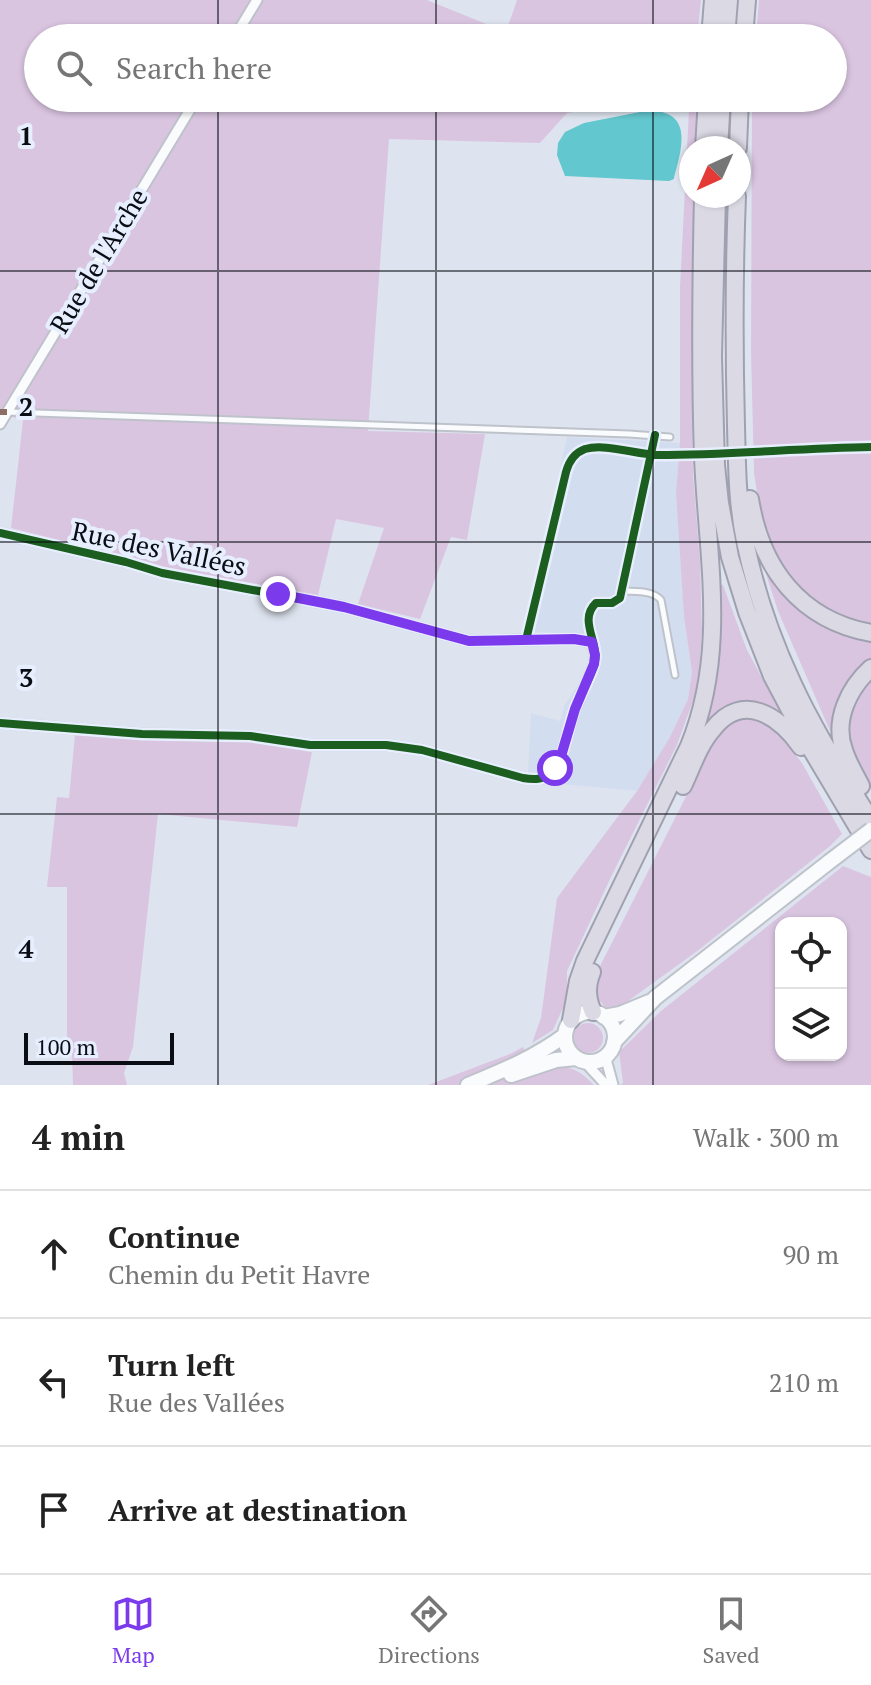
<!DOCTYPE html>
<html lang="en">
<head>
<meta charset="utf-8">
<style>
	:root { --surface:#fff; --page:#f6f6f6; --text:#222; --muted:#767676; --line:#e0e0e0; --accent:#7c3aed }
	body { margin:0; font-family:"PT Serif",serif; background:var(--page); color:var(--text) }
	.controls { position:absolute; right:24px; bottom:24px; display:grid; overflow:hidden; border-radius:16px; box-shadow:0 2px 6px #0004 }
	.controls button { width:72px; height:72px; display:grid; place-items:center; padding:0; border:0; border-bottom:2px solid var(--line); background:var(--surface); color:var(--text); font:40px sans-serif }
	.compass { position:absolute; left:679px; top:136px; width:72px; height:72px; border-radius:50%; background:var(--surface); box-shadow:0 2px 6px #0004; rotate:225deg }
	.scale { position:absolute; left:24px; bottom:20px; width:150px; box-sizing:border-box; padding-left:8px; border:4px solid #0a0d14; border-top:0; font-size:22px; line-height:28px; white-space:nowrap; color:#0a0d14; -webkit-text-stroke:6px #e7efff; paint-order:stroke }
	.stop { position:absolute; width:24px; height:24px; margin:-18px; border:6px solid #7c3aed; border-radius:50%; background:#fff }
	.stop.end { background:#7c3aed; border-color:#fff; box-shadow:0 2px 8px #0008 }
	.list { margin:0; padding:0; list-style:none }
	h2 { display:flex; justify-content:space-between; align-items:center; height:104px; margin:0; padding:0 32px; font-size:34px }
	h2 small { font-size:26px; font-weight:400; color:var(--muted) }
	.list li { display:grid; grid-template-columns:52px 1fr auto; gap:24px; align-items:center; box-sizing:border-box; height:128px; padding:0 32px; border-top:2px solid var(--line) }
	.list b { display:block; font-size:30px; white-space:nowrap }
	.list p { margin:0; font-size:26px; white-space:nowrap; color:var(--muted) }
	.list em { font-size:26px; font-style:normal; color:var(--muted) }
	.icon { flex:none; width:44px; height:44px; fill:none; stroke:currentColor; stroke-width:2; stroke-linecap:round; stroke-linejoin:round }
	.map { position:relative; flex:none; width:871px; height:1085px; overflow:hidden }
	.search { position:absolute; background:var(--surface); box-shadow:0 2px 6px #0004; left:24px; right:24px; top:24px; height:88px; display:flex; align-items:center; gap:20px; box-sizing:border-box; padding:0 28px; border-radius:44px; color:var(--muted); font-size:30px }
	.sheet { height:488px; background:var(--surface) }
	nav { display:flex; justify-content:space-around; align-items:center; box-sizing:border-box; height:112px; border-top:2px solid var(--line); background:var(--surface); font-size:22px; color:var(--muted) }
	nav a { display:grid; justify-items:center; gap:4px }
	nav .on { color:var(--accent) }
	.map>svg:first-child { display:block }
</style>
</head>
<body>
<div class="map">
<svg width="871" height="1085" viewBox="0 0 871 1085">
	<rect width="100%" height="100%" fill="#dee4ef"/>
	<path fill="#d3ddf0" d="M567 437 680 443 676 493 684 617 692 672 688 699 670 737 637 791 563 784 528 773 531 713 560 721 564 706 585 675 590 654 577 633 523 632Z"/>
	<path fill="#dac5e1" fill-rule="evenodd" d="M0 0H427L506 32 517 0H701L697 38H38V98H690L689 109 697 108 696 148H691V196H694L692 386 693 473 700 562 702 630 698 687 677 745 612 875 567 971V999L553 1030 532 1043 541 1018 557 898 637 791 670 737 688 699 692 672 684 617 676 493 680 443V287L689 110 627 104 567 113 540 143 389 139 368 431 485 434 467 540 451 537 420 619 358 604 384 528 336 519 318 595 168 568 11 528 23 420 13 417 0 416Z
		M759 0H871V787L854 760 847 739 830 731 778 611 764 568 776 557 761 519 754 473 751 352 752 98H833V38H756Z
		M718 584 723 585 747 650 781 713 774 727 802 763 842 834 830 846 696 952 624 1004 609 1010C597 1000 593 992 595 976L707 755 705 726 715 683 720 651Z
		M75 735 250 741 312 752 297 827 158 814 133 1047 124 1073 127 1085H73L72 1052 67 1046V887H47L57 797 69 798Z
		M843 866 871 877V1085H620L623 1083 619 1052 661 1011ZM781 923H841V1055H781Z
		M573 1038a15 15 0 1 1 30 0a15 15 0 1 1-30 0Z
		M523 1047 537 1074C564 1065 572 1063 594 1085H428L510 1054Z"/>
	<path fill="#62c7ce" d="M645 111C652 111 660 111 665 113 693 122 678 160 674 179L669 181 565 176 557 155 558 143 565 132 584 123Z"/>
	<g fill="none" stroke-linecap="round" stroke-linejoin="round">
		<defs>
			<path id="lane" d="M8 412 629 434 670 437
				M623 591C635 592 653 590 661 600L675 675"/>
			<path id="street" d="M234 38 257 0
				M0 424 197 98
				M0 533 126 562 162 573 344 607 469 641 574 639 592 642
				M0 723 142 734 250 736 310 745H386L422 750 523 778C534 780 543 780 552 772 560 764 562 753 565 744 568 732 571 719 575 708 581 693 591 678 595 662 599 642 578 620 596 603H612L620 598 655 435
				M607 1054V1063L613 1085
				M583 1060 606 1085"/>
			<path id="secondary" d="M565 1037a25 25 0 1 1 50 0a25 25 0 1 1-50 0Z
				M604 1017 620 1014 649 1002
				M614 1042 655 998 829 862
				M511 1075 556 1060 576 1058
				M468 1085C504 1070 534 1058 565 1035"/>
			<path id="highway" d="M710 38 713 0
				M726 38 729 0
				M744 38 747 0
				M704 148 707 98
				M719 148 722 98
				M738 148 740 98
				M717 196 713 356 716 465 720 503 730 557 747 612 772 676 808 744 871 850
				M737 196C734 273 734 349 736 426 737 464 737 503 745 541 755 590 772 639 793 684 815 732 844 776 871 821
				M750 499C761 568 800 620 871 633
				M683 786C692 767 699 745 713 729 743 691 779 716 801 747
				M861 786C855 774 848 763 844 750 833 720 849 688 871 668
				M592 972C586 987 587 998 593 1012
				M571 1020 578 981 585 961 689 746C728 651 707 556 703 457 700 370 701 283 703 196"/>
		</defs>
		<use href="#lane" stroke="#bec2ca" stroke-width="9"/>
		<use href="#street" stroke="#bec2ca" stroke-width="13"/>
		<use href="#secondary" stroke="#bec2ca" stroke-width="18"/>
		<use href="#highway" stroke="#a0a1b0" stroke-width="20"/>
		<use href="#lane" stroke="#fafbfd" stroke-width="5"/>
		<use href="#street" stroke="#fafbfd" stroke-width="9"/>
		<use href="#secondary" stroke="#fafbfd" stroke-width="14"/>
		<use href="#highway" stroke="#dbd9e4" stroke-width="16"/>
		<defs>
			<path id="secondary-bridge" d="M829 862 871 830"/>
		</defs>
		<use href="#secondary-bridge" stroke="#bec2ca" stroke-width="18" stroke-linecap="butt"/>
		<use href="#secondary-bridge" stroke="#fafbfd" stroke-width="14"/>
		<path stroke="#8d6e63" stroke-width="6" stroke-dasharray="12 6" stroke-linecap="butt" d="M0 412H7"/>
		<defs>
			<path id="cycleway" d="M0 533 126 562 162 573 344 607 469 641 574 639 592 642
				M526 640 566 472C569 461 574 453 585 449 606 443 637 455 659 455 730 455 800 448 871 447
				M0 723 142 734 250 736 310 745H386L422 750 523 778C534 780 543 780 552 772 560 764 562 753 565 744 568 732 571 719 575 708 581 693 591 678 595 662 599 642 578 620 596 603H612L620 598 655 435"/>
		</defs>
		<use href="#cycleway" stroke="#e7efff" stroke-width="13"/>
		<use href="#cycleway" stroke="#1b5e20" stroke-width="8"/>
	</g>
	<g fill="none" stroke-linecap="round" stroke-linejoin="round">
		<path stroke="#7c3aed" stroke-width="10" d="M278 594 344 607 469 641 574 639 592 642 595 655 594 664 575 709 561 756 555 768"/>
	</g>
	<path fill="none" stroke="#0a0d14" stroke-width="2" stroke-opacity="0.55" d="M218 0V38M436 0V38M653 0V38M218 98V1085M436 98V1085M653 98V1085M0 271H871M0 542H871M0 814H871"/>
	<g text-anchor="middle" stroke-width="8" stroke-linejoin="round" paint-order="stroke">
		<g font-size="26" fill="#0a0d14" stroke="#e7efff">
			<text transform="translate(99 261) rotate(-59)" y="9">Rue de l'Arche</text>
			<text transform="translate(159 549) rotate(12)" y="9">Rue des Vallées</text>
		</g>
	</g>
	<g font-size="26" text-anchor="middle" font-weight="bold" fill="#0a0d14" stroke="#e7efff" stroke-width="8" stroke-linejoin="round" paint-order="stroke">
		<text x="26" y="145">1</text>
		<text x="26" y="416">2</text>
		<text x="26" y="687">3</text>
		<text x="26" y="958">4</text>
	</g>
</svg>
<div class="controls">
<button><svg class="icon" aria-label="locate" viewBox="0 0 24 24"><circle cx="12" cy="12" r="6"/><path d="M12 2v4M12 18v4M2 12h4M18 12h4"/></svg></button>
<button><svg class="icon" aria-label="layers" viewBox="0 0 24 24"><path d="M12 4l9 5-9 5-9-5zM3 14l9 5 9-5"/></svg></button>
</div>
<svg class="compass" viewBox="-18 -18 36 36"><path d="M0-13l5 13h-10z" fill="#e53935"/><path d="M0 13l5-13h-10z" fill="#767676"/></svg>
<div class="scale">100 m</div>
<div class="stop" style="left:555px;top:768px"></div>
<div class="stop end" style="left:278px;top:594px"></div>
<div class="search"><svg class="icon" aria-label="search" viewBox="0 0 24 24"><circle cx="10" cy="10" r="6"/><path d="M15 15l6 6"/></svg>Search here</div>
</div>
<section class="sheet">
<h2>4 min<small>Walk · 300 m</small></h2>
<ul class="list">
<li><svg class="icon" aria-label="ahead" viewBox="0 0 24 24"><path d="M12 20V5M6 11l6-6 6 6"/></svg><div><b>Continue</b><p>Chemin du Petit Havre</p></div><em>90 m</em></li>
<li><svg class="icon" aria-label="left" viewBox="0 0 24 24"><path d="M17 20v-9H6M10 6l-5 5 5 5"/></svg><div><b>Turn left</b><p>Rue des Vallées</p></div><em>210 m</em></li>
<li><svg class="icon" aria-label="arrive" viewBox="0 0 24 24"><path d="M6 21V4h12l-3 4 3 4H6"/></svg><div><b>Arrive at destination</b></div></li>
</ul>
</section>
<nav>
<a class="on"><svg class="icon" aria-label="map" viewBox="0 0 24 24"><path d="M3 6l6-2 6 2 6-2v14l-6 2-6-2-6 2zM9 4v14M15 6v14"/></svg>Map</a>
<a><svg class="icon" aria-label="directions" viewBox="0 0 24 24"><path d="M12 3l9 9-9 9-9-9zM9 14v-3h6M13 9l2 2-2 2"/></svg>Directions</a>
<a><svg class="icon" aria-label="saved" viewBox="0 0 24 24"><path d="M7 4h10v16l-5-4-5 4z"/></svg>Saved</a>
</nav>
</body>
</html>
